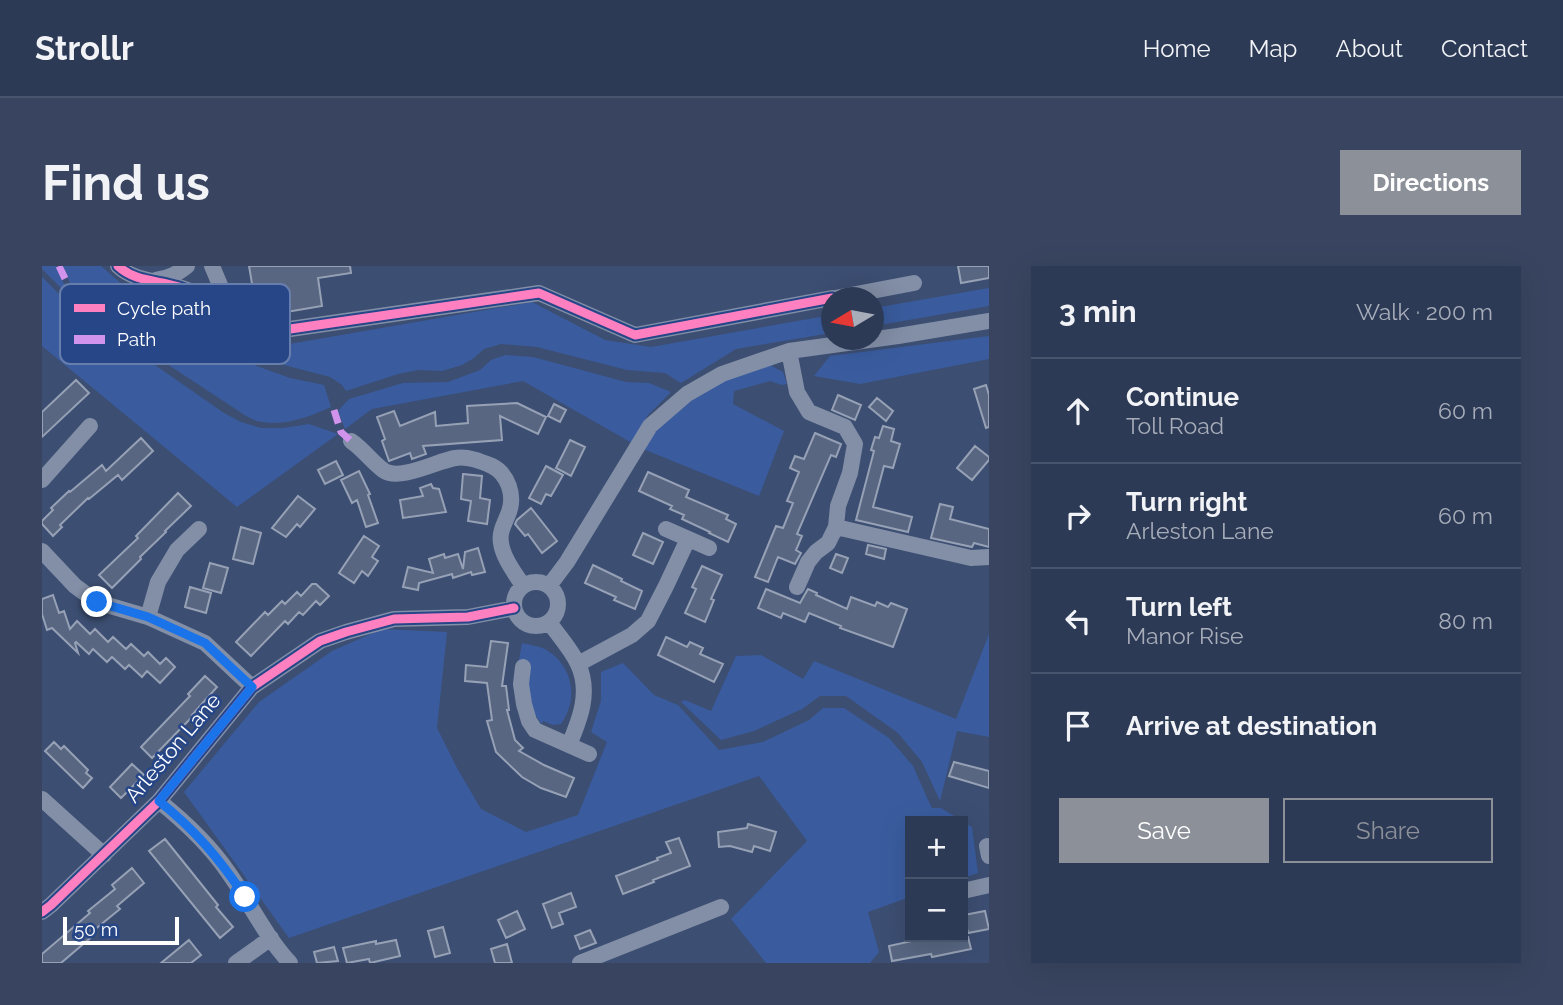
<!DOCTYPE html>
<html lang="en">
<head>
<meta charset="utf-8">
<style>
	:root { --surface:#2d3a56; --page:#394560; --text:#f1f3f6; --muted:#a7adb9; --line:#48546c; --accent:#8c9099 }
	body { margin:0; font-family:Raleway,sans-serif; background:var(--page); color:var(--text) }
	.controls { position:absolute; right:21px; bottom:21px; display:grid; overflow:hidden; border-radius:0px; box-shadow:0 7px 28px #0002 }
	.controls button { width:63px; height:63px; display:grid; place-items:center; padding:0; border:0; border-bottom:2px solid var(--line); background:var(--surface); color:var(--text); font:35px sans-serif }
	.compass { position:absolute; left:779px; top:21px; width:63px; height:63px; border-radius:50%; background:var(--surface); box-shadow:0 7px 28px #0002; rotate:260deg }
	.scale { position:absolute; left:21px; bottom:18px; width:116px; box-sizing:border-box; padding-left:7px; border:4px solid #fff; border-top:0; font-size:19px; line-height:24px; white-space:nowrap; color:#fff; -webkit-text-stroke:5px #264688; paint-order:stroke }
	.stop { position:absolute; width:21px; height:21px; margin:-16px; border:5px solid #1a73e8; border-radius:50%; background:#fff }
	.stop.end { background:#1a73e8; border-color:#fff; box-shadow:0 2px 7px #0008 }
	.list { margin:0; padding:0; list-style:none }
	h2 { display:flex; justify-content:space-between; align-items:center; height:91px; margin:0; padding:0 28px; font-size:30px }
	h2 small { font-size:23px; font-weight:400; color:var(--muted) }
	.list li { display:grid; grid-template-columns:46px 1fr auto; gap:21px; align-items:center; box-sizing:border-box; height:105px; padding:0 28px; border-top:2px solid var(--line) }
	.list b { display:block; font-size:26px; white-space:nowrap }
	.list p { margin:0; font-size:23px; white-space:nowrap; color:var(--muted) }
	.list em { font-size:23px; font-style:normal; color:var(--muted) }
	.actions { display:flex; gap:14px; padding:21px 28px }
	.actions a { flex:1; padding:16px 0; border:2px solid var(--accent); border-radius:0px; text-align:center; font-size:24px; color:var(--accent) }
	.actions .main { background:var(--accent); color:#fff }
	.icon { flex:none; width:38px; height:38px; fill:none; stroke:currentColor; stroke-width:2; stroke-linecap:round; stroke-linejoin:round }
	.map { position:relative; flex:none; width:947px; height:697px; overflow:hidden; border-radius:0px }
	header { display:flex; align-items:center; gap:42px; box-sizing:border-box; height:98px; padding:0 35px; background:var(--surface); border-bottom:2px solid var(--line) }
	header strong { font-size:33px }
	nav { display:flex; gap:38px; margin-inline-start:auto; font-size:24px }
	.intro { display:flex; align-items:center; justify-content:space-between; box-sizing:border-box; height:168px; padding:0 42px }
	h1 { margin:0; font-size:49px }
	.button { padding:18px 32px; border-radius:0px; background:var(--accent); color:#fff; font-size:24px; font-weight:700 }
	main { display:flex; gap:42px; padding:0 42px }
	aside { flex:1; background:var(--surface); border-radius:0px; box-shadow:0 7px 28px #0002 }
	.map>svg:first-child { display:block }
</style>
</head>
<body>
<header>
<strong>Strollr</strong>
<nav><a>Home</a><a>Map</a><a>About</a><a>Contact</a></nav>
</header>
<div class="intro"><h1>Find us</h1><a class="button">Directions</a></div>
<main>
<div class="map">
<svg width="947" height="697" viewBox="0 0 947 697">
	<rect width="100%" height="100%" fill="#3c4e72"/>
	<path fill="#3a5c9e" d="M0 0H14L28 31 0 3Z
		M21 0H59L82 20 92 25 114 26 134 31 161 42 179 64 198 94 248 112 282 119 289 141C267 151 244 160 220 156 215 156 209 152 204 150L110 88 67 62 35 34Z
		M0 11 37 48 64 70 94 90 113 99 182 147 199 156 219 162H241L267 158 296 168 195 241 0 80Z
		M947 22V40L832 60V42Z
		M490 36 563 74 609 81 789 49V67L694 83 639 117 623 107 585 104 495 81 459 78 442 83 432 92 420 99 400 105 376 104 356 108 304 125 300 119 288 111 227 95 230 81Z
		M947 70V93L818 118 772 110 788 90Z
		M463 89 491 91 584 116 607 117 629 126 606 149 590 177 481 115 330 143 303 163 296 145 307 133 361 117 406 116 438 104 449 94Z
		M726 98 741 106 745 118 740 119 728 115 692 125 691 138 742 165 717 230 601 183C609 173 616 161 625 153 656 123 687 111 726 98Z
		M340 363 405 366 395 462 415 502 439 543 484 566 536 549 565 476 549 466 559 435V406L581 397 612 429 636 439 677 484 721 476 767 454 781 442H802L847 472 871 500 886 534 890 542H899L920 555H868V631L826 646 837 686 828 697H724L689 653 765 575 717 510 247 672 142 526 217 436 290 385Z
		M947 368V471L915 465 898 535 880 496 856 467 804 430H778L760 443 712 465 679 474 639 436 643 434 669 445 694 390 719 389 761 413 772 395 914 453Z
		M480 377C488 379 499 380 506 385 532 402 536 434 519 458L511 459 501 455 500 458C484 442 486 416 487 395L477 394Z
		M921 556 930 561 936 607 921 612Z"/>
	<path fill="#586682" stroke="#97a1b5" stroke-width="2" d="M207 0H308L309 7 276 12 280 40 221 50 215 47Z
		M916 0H947V12L919 17Z
		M34 114 47 127 0 171V146Z
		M944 119 947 129V161L944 162 932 123Z
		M796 129 819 139 813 154 790 144Z
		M835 132 851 145 844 155 827 141Z
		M475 137 504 151 496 168 458 150 460 174 381 180 384 188 370 193 368 187 347 195 340 175 343 173 335 151 352 145 358 160 393 146 394 160 426 157 425 140Z
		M512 138 524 144 518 156 506 150Z
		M841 160 852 163 849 175 858 178 851 202 842 200 831 241 870 251 866 266 814 254 832 185 829 184 833 171 837 172Z
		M773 167 799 178 794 191 789 189 755 268 760 270 754 284 759 287 753 298 736 291 726 316 713 311 734 260 741 262 751 237 745 235 757 206 748 202 753 190 762 193Z
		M99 172 111 185 80 214 76 209 47 233 46 232 18 259 20 261 11 270 0 258V255L11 244 9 242 27 225 28 226 60 199 64 205Z
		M528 174 543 181 529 210 514 202Z
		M933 180 947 191V194L930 214 915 202Z
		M294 195 301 209 283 218 276 204Z
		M504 200 521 209 509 230 504 228 499 238 487 232Z
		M317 205 328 228 326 229 336 257 324 261 315 234 310 237 299 214Z
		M606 206 647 224 644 231 686 249 684 253 694 258 686 276 667 267 668 266 640 253 642 249 628 243 630 240 597 225Z
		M421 208 440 210 438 232 448 234 445 258 426 255 429 235 419 233Z
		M389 218 391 222 397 223 404 246 361 252 358 234 381 230 378 222Z
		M136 227 149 240 123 265 124 266 98 291 99 293 70 322 57 309 96 272 94 270Z
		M256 230 273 243 258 261 255 258 244 271 230 262Z
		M898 238 911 241 908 253 947 263V281L932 277 930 281 889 272Z
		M489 242 515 275 500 287 486 268 483 270 473 258 475 254Z
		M199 261 219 267 211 298 191 293Z
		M601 267 621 276 611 298 591 289Z
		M322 270 337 280 330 291 336 295 326 310 320 305 312 317 297 307Z
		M826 279 844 283 842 293 824 288Z
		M436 282 443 306 430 309 429 306 411 312 410 308 377 317 376 324 361 321 366 301 391 307 387 293 402 288 403 292 416 288 421 303 423 286Z
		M794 288 806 292 800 307 788 302Z
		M168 297 186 302 179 327 161 322Z
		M551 299 580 313 579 315 600 325 593 343 572 334 574 331 543 317Z
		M660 300 680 309 669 333 672 334 663 356 643 347 654 323 650 321Z
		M270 318H274L287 330 278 339 274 335 261 349 257 346 246 358 243 355 209 390 194 376 223 346 226 349 240 335 243 338 255 326 259 330Z
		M148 321 169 327 164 347 143 341Z
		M724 323 758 337 766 323 775 327 774 329 805 343 809 331 833 340 835 336 846 341 849 337 865 343 851 381 798 362 799 360 767 347 763 356 741 347 739 352 716 342Z
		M11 329 17 347 22 345 28 363 35 355 48 368 53 363 66 376 71 371 84 383 89 378 102 390 106 386 118 398 124 392 133 401 118 417 105 405 100 411 87 399 83 403 70 391 65 396 51 383 47 388 34 376 33 377 36 387 10 362 5 364 0 348V333Z
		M624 371 645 381 648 376 661 382 658 388 681 398 672 416 616 389Z
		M449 375 466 377 460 420H464L467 444H465L473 474 481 482 477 485 502 499 532 512 524 531 499 522 480 511 454 486 445 455 450 454 445 417 423 415 424 399 445 401Z
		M163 410 175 421 150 449 151 450 110 492 99 481 148 430 146 428Z
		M12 476 19 483 22 480 46 504 44 507 50 512 41 522 3 485Z
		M912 496 947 505V522L907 510Z
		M90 498 102 509 79 532 68 521Z
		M706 558 734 566 728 585 712 580 710 586 688 580 677 581 676 566 705 562Z
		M637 572 648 600 611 614 612 616 581 628 574 610 616 594 615 592 629 587 624 576Z
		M123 573 176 639 174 641 191 661 178 672 107 585Z
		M90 602 102 617 75 640 78 643 51 665 53 668 19 697H0V688L48 647 46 645 73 623 70 619Z
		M529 627 534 641 517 647 521 658 510 662 501 638Z
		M475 645 483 663 464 672 456 654Z
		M943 645 947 663 926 667 922 649Z
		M401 661 408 687 393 691 386 665Z
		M548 664 554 677 538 683 533 670Z
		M870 671H926L929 683 890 691 889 688 850 695 847 680 870 675Z
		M147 674 159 689 149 697H119Z
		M354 674 358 690 328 697 327 693 305 697 301 682 334 675V678Z
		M465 678 470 697H453L449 683Z
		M292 681 296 695 275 697 272 686Z"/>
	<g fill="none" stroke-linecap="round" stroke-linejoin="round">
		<path stroke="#838fa7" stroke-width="16" d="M76 0C93 16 116 14 137 21 156 27 175 36 192 46 202 52 210 58 221 61 230 64 239 63 248 63L497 27 593 69 790 32
			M170 0 183 31 193 45
			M114 14C127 12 135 8 145 0
			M793 32 872 17
			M747 85 755 126 767 146 803 161 813 178 808 207 796 240 794 261 929 292 947 291
			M309 175C321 183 329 195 341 204 357 216 395 195 413 192 426 190 438 195 450 200 466 208 473 229 467 246 463 257 457 265 459 277 461 292 473 307 481 320
			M0 214 48 160
			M624 263 667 282
			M0 285 33 320 55 336 106 351 163 377 210 421
			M472 338a22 22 0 1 1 44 0a22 22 0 1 1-44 0Z
			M507 320 525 296 608 160 645 128 680 108 747 85 856 70 947 55
			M755 321 766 296 774 286 786 277 794 261
			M106 351 116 316 135 284 157 263
			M507 356C516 369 529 383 536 398 549 426 538 453 527 479
			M536 398 590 369 606 355 624 320 646 273
			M481 401 479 418 482 438 487 455 493 464 547 488
			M0 533 62 589
			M117 535C143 556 167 578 186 606 207 635 223 670 248 697
			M945 580 947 590
			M921 625 947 619
			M0 646 9 639 117 535 210 421 278 375 304 366 352 353 426 351 472 342
			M194 697 229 672
			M538 697 679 641"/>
		<path stroke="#d193ec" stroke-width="7" stroke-dasharray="14 7" stroke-linecap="butt" d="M17 0 39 46
			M292 144 299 166 309 175"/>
		<defs>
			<path id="cycleway" d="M76 0C93 16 116 14 137 21 156 27 175 36 192 46 202 52 210 58 221 61 230 64 239 63 248 63L497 27 593 69 790 32
				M0 646 9 639 117 535 210 421 278 375 304 366 352 353 426 351 472 342"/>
		</defs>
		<use href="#cycleway" stroke="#264688" stroke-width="13"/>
		<use href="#cycleway" stroke="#ff80c0" stroke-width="9"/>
	</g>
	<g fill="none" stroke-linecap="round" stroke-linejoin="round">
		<path stroke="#1a73e8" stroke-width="9" d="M55 336 106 351 163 377 210 421 117 535C153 564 177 592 203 631"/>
	</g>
	<g text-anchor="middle" stroke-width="5" stroke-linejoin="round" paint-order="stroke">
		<g font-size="21" fill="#fff" stroke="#264688">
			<text transform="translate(131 482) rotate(-50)" y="7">Arleston Lane</text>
		</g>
	</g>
	<rect x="18" y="18" width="230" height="80" rx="10" fill="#264688" stroke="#677eac" stroke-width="2"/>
	<rect x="32" y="38" width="31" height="8" fill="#ff80c0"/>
	<rect x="32" y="69" width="31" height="9" fill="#d193ec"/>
	<g font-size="19" fill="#fff">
		<text x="75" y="49">Cycle path</text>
		<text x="75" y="80">Path</text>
	</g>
</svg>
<div class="controls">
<button>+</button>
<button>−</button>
</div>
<svg class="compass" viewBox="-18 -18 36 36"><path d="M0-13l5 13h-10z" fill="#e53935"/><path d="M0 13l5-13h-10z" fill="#a7adb9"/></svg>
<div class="scale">50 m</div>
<div class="stop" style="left:203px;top:631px"></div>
<div class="stop end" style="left:55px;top:336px"></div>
</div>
<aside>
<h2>3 min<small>Walk · 200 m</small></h2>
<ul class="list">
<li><svg class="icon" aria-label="ahead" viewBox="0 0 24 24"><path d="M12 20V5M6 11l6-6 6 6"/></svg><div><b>Continue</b><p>Toll Road</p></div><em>60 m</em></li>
<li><svg class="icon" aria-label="right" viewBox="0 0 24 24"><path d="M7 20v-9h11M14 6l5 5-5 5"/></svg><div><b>Turn right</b><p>Arleston Lane</p></div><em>60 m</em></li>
<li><svg class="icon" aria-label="left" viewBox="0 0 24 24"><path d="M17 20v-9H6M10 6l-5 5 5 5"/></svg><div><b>Turn left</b><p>Manor Rise</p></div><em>80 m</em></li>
<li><svg class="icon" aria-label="arrive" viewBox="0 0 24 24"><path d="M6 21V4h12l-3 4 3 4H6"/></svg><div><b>Arrive at destination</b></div></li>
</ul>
<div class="actions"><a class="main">Save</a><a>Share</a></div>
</aside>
</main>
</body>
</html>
